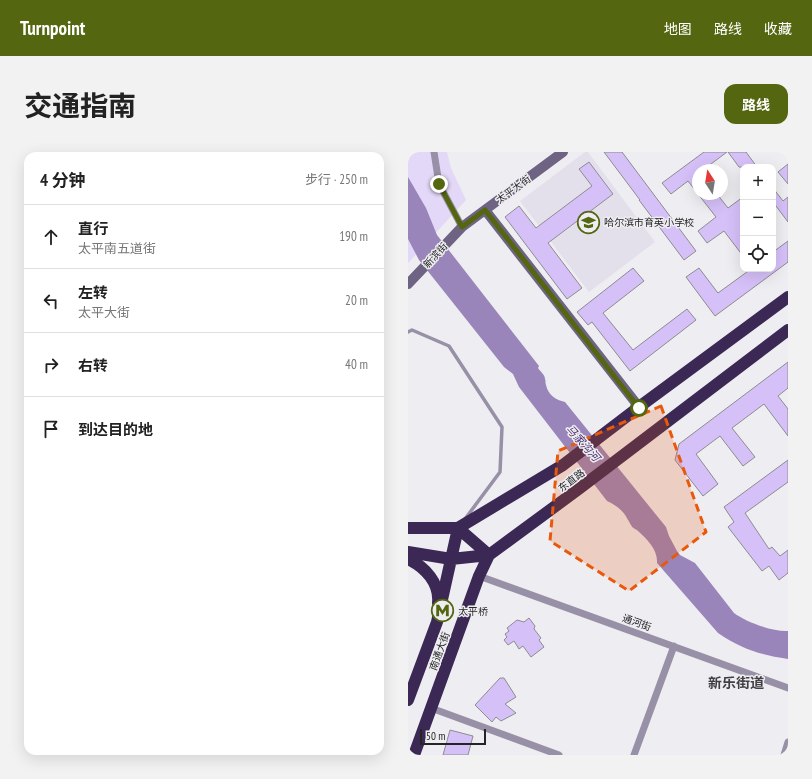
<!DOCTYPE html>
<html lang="zh">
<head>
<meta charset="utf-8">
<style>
	:root { --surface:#fff; --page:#f2f2f2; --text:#222; --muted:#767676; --line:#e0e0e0; --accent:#546610 }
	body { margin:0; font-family:"PT Sans Narrow","Noto Sans SC",sans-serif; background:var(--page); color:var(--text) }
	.controls { position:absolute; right:12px; top:12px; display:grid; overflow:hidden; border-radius:8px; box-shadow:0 4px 16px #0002 }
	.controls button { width:36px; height:36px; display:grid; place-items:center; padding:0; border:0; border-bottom:1px solid var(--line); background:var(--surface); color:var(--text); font:20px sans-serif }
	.compass { position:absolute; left:284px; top:12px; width:36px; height:36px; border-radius:50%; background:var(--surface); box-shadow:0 4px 16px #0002; rotate:348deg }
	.scale { position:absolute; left:12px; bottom:10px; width:66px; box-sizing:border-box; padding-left:4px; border:2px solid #252526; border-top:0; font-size:11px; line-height:14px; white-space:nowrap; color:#252526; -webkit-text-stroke:3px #eeedf1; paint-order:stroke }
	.stop { position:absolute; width:12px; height:12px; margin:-9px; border:3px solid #546610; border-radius:50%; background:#fff }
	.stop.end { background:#546610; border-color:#fff; box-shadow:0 1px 4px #0008 }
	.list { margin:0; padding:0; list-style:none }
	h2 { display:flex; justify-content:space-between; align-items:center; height:52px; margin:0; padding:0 16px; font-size:17px }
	h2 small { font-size:13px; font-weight:400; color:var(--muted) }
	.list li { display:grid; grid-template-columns:26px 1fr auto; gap:12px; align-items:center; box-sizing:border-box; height:64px; padding:0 16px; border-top:1px solid var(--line) }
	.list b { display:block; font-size:15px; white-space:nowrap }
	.list p { margin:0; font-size:13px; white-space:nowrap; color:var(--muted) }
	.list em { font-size:13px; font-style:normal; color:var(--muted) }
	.icon { flex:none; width:22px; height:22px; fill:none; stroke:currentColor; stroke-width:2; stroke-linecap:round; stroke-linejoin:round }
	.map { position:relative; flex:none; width:380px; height:603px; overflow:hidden; border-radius:12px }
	header { display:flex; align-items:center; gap:24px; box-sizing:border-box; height:56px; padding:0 20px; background:var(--accent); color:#fff }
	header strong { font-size:19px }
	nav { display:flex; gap:22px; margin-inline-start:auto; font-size:14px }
	.intro { display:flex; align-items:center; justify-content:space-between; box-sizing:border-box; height:96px; padding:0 24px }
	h1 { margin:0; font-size:28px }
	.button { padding:10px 18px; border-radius:12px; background:var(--accent); color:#fff; font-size:14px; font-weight:700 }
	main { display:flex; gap:24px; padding:0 24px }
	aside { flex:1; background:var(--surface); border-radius:12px; box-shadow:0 4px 16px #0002 }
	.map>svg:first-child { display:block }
</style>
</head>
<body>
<header>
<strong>Turnpoint</strong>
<nav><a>地图</a><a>路线</a><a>收藏</a></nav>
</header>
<div class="intro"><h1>交通指南</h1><a class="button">路线</a></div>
<main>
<aside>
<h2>4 分钟<small>步行 · 250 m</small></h2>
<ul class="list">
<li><svg class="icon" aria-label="ahead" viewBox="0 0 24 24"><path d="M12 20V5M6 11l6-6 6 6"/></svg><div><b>直行</b><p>太平南五道街</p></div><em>190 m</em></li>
<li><svg class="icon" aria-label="left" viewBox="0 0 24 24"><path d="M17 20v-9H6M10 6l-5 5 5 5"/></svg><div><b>左转</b><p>太平大街</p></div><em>20 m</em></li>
<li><svg class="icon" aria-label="right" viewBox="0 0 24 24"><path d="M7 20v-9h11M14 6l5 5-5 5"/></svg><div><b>右转</b></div><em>40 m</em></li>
<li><svg class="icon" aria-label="arrive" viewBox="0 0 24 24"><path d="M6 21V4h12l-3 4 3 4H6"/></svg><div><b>到达目的地</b></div></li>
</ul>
</aside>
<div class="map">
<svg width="380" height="603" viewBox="0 0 380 603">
	<rect width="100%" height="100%" fill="#eeedf1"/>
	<path fill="#e4e0eb" d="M177 0H180L247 90 181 140 112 49Z"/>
	<path fill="#e3d8f7" d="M0 0H39L43 16 58 48 0 111Z"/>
	<path fill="#9985ba" d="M0 25 18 56 29 83 131 214 130 216C132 219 137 223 137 227 138 229 137 231 138 233 140 243 148 248 157 250L258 375 261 384 269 399 272 403 287 411 326 461C338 470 365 480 380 479V507C352 503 334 497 310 481L249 411C250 398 239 387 230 379 228 377 224 376 223 373 222 372 221 369 220 368 215 358 209 354 199 349L111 235 105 222 96 215 11 108 0 87Z"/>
	<path fill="#d5c0f8" stroke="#8d8c90" d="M196 0H214L288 99 276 108 231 48H232Z
		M296 0H319L295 18H290V42L280 29 263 42 254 31Z
		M320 0H338L349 15H331Z
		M181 10 205 42 140 91 174 136 159 147 97 65 111 54 128 76 184 34 171 17Z
		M380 12V32L370 20Z
		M365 36 375 49 380 45V70L365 50Z
		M290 42H309L320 56 335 45V104L316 79 299 91 290 79 308 65Z
		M380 89V110L307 164 278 125 291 116 310 141 343 117H365V100Z
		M225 116 236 129 195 161 225 198 279 157 288 168 222 219 184 170 180 173 169 160Z
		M380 210V236L370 244 380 257V284L356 252 324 276 347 305 335 314 312 284 288 302 310 332 295 344 267 308 271 292Z
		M380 308V330L337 361 361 397 364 395 372 404 380 398V421L371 428 361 414 354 419 320 375 326 370 316 355Z
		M121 466 127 474 126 477 133 486 131 488 136 495 123 505 115 494 111 497 106 489 100 493 96 488 99 485 97 482 101 479 99 476 109 468 116 470Z
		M92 526H96L108 545 97 552 108 561 93 569 88 565 84 570 67 553Z
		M42 578 65 584 60 603H35Z"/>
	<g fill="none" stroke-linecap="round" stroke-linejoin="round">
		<path stroke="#9890a7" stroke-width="3.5" d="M0 180 4 178 41 194 94 275 92 320 57 367"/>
		<path stroke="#9890a7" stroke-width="7" d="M26 0 31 32 54 75
			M71 424 380 536
			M23 556 151 603
			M226 603 266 494
			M376 603 380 590"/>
		<path stroke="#6f6384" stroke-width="10" d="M77 58 231 255
			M0 132 54 75 155 0"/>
		<path stroke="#3b2855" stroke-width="12" d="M0 376H50L155 313 231 255 380 145
			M50 376 81 403
			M0 400 43 407 81 403 172 336 380 178
			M0 407C17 415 32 431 30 451
			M0 548 29 470 50 376
			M6 603 71 424 81 403"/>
	</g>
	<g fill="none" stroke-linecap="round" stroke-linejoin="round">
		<path stroke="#546610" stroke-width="5" d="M31 32 54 75 77 58 231 256"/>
	</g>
	<path fill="#e8590c" fill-opacity="0.2" stroke="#e8590c" stroke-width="3" stroke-dasharray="8 5" stroke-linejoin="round" d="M253 254 298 380 221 439 142 389 150 299Z"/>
	<defs>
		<symbol id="school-ring" viewBox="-11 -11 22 22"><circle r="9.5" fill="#eeedf1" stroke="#546610" stroke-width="1.5"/><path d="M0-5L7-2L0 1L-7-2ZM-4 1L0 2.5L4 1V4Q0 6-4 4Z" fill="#546610"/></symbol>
		<symbol id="metro-ring" viewBox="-11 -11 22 22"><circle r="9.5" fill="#eeedf1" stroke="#546610" stroke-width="1.5"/><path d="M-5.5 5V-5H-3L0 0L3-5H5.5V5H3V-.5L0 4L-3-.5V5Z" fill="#546610"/></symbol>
	</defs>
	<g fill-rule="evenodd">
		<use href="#school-ring" x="168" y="58" width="25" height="25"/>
		<use href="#metro-ring" x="22" y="446" width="25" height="25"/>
	</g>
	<g text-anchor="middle" stroke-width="3" stroke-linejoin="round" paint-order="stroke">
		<g font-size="10" fill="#252526" stroke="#eeedf1">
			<text transform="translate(105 37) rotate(-36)" y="4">太平大街</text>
			<text transform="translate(27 103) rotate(-47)" y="4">新滨街</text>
			<text transform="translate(163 328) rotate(-37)" y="4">东直路</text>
			<text transform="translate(229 470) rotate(20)" y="4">通河街</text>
			<text transform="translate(31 499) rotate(-70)" y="4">南通大街</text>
		</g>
		<g font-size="10" fill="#252526" stroke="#eeedf1" text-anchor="start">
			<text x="196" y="74">哈尔滨市育英小学校</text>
			<text x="50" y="463">太平桥</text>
		</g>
		<g font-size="11" font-style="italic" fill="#492c6d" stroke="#eeedf1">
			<text transform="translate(175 291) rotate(48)" y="4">马家沟河</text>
		</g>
		<g font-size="14" font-weight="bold" fill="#403f42" stroke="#eeedf1">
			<text x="328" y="536">新乐街道</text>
		</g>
	</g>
</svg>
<div class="controls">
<button>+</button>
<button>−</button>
<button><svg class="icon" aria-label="locate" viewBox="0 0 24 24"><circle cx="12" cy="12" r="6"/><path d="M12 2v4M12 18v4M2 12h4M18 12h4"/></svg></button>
</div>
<svg class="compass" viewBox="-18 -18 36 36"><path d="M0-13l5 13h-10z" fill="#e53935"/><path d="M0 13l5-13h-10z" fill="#767676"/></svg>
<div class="scale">50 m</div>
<div class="stop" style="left:231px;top:256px"></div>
<div class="stop end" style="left:31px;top:32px"></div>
</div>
</main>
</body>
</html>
